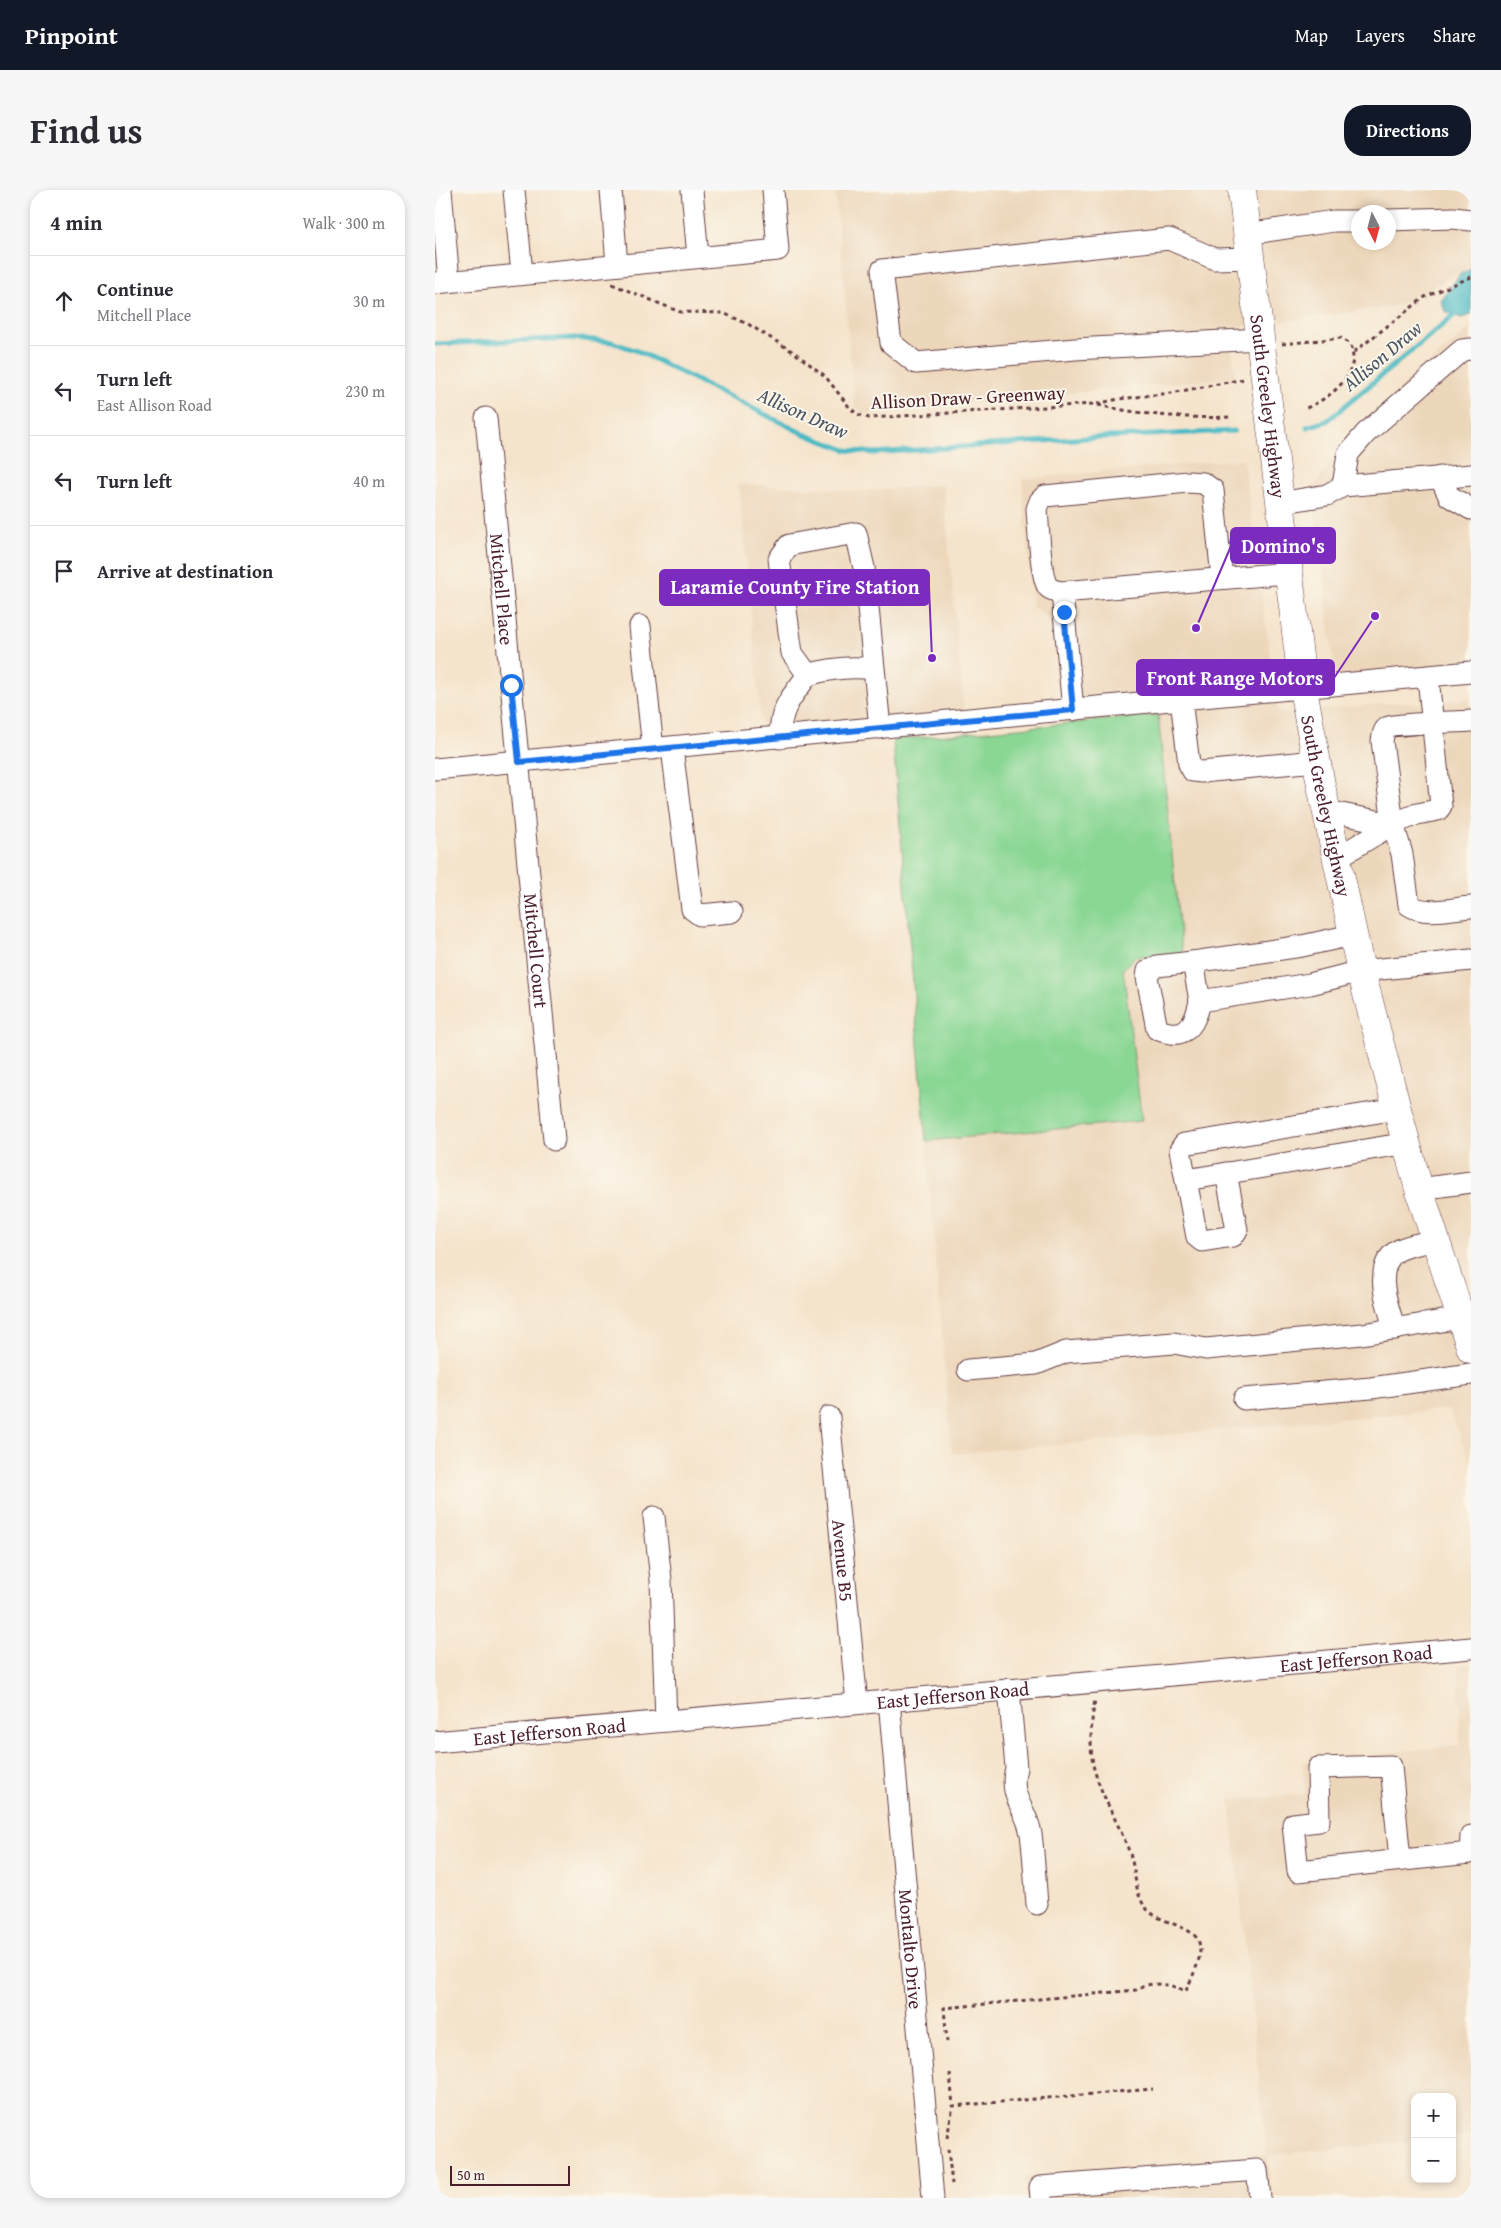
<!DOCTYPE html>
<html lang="en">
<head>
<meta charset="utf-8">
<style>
	:root { --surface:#fff; --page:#f7f7f7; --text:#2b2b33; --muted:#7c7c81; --line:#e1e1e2; --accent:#111827 }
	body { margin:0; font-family:"Gentium Book Plus",serif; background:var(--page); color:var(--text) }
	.controls { position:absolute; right:15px; bottom:15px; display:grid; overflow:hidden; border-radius:10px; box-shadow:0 2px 8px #0003 }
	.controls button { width:45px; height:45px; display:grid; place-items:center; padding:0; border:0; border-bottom:1px solid var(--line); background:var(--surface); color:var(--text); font:25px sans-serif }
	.compass { position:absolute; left:916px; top:15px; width:45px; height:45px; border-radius:50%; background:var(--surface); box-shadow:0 2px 8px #0003; rotate:174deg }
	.scale { position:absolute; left:15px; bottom:12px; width:120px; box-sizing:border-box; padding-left:5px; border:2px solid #4a1f2b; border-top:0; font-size:14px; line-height:18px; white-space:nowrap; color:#4a1f2b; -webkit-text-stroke:4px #fbf7ec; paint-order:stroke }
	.stop { position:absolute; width:15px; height:15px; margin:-11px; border:4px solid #1a73e8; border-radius:50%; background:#fff }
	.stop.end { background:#1a73e8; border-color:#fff; box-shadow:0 1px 5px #0008 }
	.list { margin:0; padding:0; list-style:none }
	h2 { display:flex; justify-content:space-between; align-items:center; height:65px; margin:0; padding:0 20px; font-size:21px }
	h2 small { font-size:16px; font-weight:400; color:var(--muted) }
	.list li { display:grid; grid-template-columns:32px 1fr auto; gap:15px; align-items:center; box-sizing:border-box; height:90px; padding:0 20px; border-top:1px solid var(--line) }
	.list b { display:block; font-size:19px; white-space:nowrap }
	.list p { margin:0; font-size:16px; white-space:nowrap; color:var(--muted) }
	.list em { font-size:16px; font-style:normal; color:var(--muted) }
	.icon { flex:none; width:28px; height:28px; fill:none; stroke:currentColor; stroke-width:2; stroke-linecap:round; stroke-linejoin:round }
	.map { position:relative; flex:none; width:1036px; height:2008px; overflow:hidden; border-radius:20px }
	header { display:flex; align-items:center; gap:30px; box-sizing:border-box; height:70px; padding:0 25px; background:var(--accent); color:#fff }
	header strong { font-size:24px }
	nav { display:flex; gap:28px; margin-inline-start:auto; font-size:18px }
	.intro { display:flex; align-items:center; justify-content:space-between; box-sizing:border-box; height:120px; padding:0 30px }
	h1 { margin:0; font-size:35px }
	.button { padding:12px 22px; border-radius:20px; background:var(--accent); color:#fff; font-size:18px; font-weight:700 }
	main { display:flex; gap:30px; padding:0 30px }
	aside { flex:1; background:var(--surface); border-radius:20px; box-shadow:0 2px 8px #0003 }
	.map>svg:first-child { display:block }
</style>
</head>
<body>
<header>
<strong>Pinpoint</strong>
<nav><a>Map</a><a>Layers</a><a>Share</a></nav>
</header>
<div class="intro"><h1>Find us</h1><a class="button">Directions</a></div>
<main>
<aside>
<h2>4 min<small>Walk · 300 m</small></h2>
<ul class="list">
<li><svg class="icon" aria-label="ahead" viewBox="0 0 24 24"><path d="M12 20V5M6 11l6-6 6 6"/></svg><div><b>Continue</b><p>Mitchell Place</p></div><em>30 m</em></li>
<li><svg class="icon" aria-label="left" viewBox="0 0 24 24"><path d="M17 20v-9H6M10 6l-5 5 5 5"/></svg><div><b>Turn left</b><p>East Allison Road</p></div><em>230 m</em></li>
<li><svg class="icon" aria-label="left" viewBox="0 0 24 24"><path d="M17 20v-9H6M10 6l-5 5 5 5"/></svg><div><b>Turn left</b></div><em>40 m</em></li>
<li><svg class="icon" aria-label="arrive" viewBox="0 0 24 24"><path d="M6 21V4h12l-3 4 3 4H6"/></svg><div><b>Arrive at destination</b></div></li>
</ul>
</aside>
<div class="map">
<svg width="1036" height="2008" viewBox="0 0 1036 2008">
	<rect width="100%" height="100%" fill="#fbf7ec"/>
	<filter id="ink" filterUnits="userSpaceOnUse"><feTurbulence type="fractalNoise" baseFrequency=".02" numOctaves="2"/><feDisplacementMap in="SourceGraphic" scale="10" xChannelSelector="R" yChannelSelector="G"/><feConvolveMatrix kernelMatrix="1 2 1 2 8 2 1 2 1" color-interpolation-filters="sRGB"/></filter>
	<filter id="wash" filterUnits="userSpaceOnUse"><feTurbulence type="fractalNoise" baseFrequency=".0096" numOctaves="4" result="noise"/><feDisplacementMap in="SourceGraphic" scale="20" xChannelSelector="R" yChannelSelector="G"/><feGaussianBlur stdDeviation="1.12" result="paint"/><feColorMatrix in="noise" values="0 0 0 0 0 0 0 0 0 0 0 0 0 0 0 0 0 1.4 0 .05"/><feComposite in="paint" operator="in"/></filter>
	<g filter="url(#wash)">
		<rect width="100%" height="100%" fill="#f5e4cc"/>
		<path fill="#edd7bb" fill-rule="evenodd" d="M400 0H1036V77L961 116 794 138 800 187 429 223 420 217ZM924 22H954V52H924Z
			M1036 137V476L903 485 900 483 877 298 929 230Z
			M808 269 843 524 968 512 978 514 1036 509V1273L1014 1219 517 1264 491 951 706 931 688 779 700 767 747 763 723 526 629 534 618 431 597 416 587 289Z
			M304 294 428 301 508 295 529 521 327 541Z
			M1036 1474V1945L1017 1947V1907H980V1951L833 1965 836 2008H591L589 1987 832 1965 795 1610 870 1604 868 1572 1025 1555 1024 1475Z"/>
		<path fill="#8ad794" stroke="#6a7b60" d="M723 525 747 763 700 767 688 779 707 931 491 951 458 550Z"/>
		<path fill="#4bbac4" stroke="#4a6c78" d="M1036 79V125L1026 128 1010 121 1006 111 1025 84Z"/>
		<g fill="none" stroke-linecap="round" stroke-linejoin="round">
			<path stroke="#4bbac4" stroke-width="5" d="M0 154 139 148 177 152 205 162 369 244 411 260 439 263 653 248 799 241
				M872 237 892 231 1024 121"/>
		</g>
	</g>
	<g filter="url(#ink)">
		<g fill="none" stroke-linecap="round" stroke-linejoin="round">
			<defs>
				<g id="minor">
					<path d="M6 0 14 91"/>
					<path d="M79 0 87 84"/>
					<path d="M176 0 182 75"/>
					<path d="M257 0 263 67"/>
					<path d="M954 30 1018 28 1036 30"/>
					<path d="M812 44 899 31H924"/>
					<path d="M815 68 780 69 734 49 447 80 456 153 481 173 640 159 825 149"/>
					<path d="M0 93 343 60 338 0"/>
					<path id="s1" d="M51 228 119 950"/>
					<path d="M1005 287 1014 306 1036 319"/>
					<path d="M908 296 913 264 931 243 1027 160 1036 159"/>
					<path d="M844 313 892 305 908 296 1036 285"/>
					<path d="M627 402C622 401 617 401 613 397 606 389 603 332 602 319L605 311 610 306 753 292 768 293 778 300 787 388"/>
					<path d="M205 436 218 559"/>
					<path d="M373 485C396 478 415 476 439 479"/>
					<path d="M993 487 1006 616 1003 620 982 624 958 634 947 551C948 546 948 540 953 537 957 534 1024 532 1036 531"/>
					<path d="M746 510 754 574 758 581 767 582 881 571"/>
					<path d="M638 520 627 402 853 383"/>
					<path d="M345 548C344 519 357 506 373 485L357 463 344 369 354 355 421 343 429 378 445 538"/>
					<path d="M237 558 257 719 265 725 297 722"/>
					<path d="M0 579 1036 482"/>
					<path d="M891 621 958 634 900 669"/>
					<path d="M958 634 967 664 974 715C990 726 1018 718 1036 717"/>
					<path d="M917 745 867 756 758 772 765 811 875 794 926 781 1036 770"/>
					<path d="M758 772 722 776 713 781 712 787 722 839C749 851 760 837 765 811"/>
					<path d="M962 919 749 954 745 960 751 990 972 953"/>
					<path d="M751 990 762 1047 767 1051 798 1046 802 1040 791 983"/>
					<path d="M984 999 1036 992"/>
					<path d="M960 1139C953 1118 937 1077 962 1061 972 1055 989 1053 1000 1050"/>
					<path d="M533 1180 601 1174 631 1162 739 1153 771 1159 927 1144 1026 1128"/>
					<path d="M809 1209 936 1198 1036 1184"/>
					<path id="s2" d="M394 1227 422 1513"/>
					<path d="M219 1327 226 1390 231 1531"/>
					<path d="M574 1499 581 1578C573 1608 592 1618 596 1644 599 1667 600 1691 602 1714"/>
					<path id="s3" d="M454 1510 498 2008"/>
					<path id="s4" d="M0 1552 1036 1458"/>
					<path d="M965 1670 956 1576 883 1578 884 1631 858 1634 863 1681 1035 1663 1036 1646"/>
					<path d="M606 2008 605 1997 822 1980 825 2008"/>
				</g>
				<g id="highway">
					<path id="s5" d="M807 0 868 499 887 600 926 781 962 919 984 999 1036 1159"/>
				</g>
			</defs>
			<use href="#minor" stroke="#643d43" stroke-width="23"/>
			<use href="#highway" stroke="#643d43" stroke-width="29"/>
			<path stroke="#643d43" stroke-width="3" stroke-dasharray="4 4" stroke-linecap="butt" d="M177 94 245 122 288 123 313 134 360 163 390 186 415 218 422 224 434 228 660 214 684 209 736 203 809 189
				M847 154 906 148 915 154C928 184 894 209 869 219
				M919 162 990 107 1036 87
				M663 215C707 225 752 229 797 227
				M512 1852 509 1818 701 1800 709 1795 719 1794 734 1795 751 1801C757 1786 770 1765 763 1750 755 1735 723 1733 711 1718 699 1703 701 1681 695 1664 685 1635 667 1608 659 1579 654 1558 656 1531 660 1510
				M515 1883 518 1916 718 1899
				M512 1948 518 1916
				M513 1959 517 1994"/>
			<use href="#minor" stroke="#fff" stroke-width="21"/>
			<use href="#highway" stroke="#fff" stroke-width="28"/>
		</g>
	</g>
	<g fill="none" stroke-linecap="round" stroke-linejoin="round" filter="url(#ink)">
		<path stroke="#1a73e8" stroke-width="6" d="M76 495 84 572 638 520 629 422"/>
	</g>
	<g text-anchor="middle" stroke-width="4" stroke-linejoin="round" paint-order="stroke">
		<g font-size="19" fill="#4a1f2b" stroke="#fbf7ec">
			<text transform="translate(533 207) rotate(-3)" y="7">Allison Draw - Greenway</text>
			<text dy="7" stroke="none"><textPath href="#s5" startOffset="218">South Greeley Highway</textPath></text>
			<text dy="7" stroke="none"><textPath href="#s1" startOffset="172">Mitchell Place</textPath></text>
			<text dy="7" stroke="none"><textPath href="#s5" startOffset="622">South Greeley Highway</textPath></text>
			<text dy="7" stroke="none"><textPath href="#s1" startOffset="535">Mitchell Court</textPath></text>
			<text dy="7" stroke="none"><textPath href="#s2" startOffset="144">Avenue B5</textPath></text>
			<text dy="7" stroke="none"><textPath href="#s4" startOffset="925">East Jefferson Road</textPath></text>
			<text dy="7" stroke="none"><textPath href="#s4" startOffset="520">East Jefferson Road</textPath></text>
			<text dy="7" stroke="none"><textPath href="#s4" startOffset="115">East Jefferson Road</textPath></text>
			<text dy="7" stroke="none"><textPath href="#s3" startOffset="250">Montalto Drive</textPath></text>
		</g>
		<g font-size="20" font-style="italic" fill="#4a5561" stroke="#fbf7ec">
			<text transform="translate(947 166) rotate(-40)" y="7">Allison Draw</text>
			<text transform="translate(368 223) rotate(24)" y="7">Allison Draw</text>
		</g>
	</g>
	<path fill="none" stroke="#7b2cbf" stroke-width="2" d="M761 438L796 356M497 468L494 397M940 426L899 488"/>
	<g fill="#7b2cbf" stroke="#fbf7ec" stroke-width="2">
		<circle cx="761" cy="438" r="5"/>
		<circle cx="497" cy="468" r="5"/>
		<circle cx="940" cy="426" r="5"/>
	</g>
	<g fill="#7b2cbf" stroke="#7b2cbf" stroke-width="2">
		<rect x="796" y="338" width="104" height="35" rx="5"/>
		<rect x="225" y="380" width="269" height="35" rx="5"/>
		<rect x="702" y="470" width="197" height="35" rx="5"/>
	</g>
	<g font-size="20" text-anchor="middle" font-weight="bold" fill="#fff">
		<text x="848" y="363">Domino's</text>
		<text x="360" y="404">Laramie County Fire Station</text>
		<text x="800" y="495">Front Range Motors</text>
	</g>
</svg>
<div class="controls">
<button>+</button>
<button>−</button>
</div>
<svg class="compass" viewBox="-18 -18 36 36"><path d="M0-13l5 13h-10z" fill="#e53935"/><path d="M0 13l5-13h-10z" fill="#7c7c81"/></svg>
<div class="scale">50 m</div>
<div class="stop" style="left:76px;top:495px"></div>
<div class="stop end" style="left:629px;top:422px"></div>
</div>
</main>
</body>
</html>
